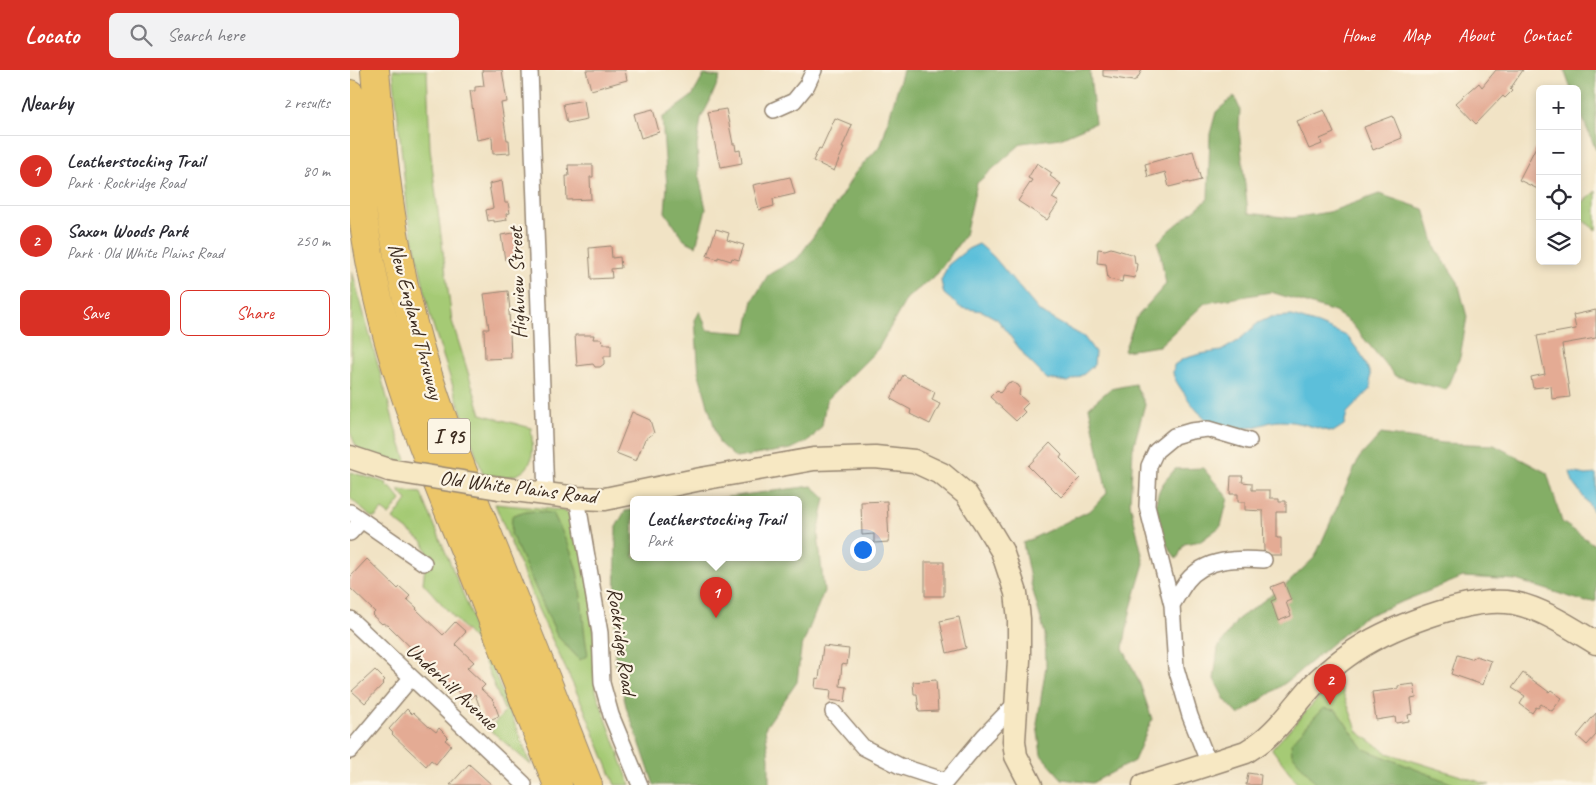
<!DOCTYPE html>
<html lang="en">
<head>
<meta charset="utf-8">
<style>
	:root { --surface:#fff; --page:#f2f2f3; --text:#2b2b33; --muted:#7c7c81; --line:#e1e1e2; --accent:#d93025 }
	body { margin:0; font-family:Caveat,sans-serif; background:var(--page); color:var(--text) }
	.controls { position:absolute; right:15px; top:15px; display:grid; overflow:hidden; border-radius:8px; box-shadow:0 2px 8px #0003 }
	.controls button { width:45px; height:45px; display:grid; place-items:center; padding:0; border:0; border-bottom:1px solid var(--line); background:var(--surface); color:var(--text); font:25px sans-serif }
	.you { position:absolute; left:512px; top:479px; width:18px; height:18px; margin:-12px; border:4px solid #fff; border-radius:50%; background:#1a73e8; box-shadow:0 0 0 8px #1a73e833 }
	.badge { display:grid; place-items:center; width:32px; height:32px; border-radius:50%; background:var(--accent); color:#fff; font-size:16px; font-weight:700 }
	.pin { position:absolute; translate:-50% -41px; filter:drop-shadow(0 1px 2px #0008) }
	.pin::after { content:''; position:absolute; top:26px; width:18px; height:15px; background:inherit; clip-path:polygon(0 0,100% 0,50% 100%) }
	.popup { position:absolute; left:280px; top:426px; width:172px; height:65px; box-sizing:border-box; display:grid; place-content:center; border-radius:8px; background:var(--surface); filter:drop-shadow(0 1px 4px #0005); font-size:16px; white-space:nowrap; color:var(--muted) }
	.popup b { font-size:19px; color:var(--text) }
	.popup::after { content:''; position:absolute; left:50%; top:100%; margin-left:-10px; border:10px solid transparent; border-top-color:var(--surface) }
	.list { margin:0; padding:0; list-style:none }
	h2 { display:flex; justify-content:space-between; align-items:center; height:65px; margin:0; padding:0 20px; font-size:21px }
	h2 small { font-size:16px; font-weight:400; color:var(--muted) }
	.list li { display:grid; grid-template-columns:32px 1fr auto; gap:15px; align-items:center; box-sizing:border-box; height:70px; padding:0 20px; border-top:1px solid var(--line) }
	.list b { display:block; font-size:19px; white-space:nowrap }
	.list p { margin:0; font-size:16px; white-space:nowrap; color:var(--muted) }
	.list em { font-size:16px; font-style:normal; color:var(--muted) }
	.actions { display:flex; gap:10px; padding:15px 20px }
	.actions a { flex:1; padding:11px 0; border:1px solid var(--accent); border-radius:8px; text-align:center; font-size:18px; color:var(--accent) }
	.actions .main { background:var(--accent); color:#fff }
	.icon { flex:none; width:28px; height:28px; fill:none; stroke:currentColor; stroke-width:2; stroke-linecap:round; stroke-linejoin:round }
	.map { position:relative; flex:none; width:1246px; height:715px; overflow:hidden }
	header { display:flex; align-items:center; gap:30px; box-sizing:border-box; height:70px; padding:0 25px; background:var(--accent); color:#fff }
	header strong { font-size:24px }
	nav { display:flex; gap:28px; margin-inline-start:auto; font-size:18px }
	.search { width:350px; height:45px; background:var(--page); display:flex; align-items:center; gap:12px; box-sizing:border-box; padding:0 18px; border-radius:8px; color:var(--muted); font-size:19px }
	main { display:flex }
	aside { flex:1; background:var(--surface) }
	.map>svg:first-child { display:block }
</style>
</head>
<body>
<header>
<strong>Locato</strong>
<div class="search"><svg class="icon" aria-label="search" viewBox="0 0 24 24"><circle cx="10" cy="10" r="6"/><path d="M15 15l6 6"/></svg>Search here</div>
<nav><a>Home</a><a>Map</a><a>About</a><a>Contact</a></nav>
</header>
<main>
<aside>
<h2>Nearby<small>2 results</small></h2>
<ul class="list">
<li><span class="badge">1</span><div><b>Leatherstocking Trail</b><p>Park · Rockridge Road</p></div><em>80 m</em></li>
<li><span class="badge">2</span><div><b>Saxon Woods Park</b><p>Park · Old White Plains Road</p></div><em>250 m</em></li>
</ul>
<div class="actions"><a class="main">Save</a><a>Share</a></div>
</aside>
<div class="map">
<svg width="1246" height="715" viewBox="0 0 1246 715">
	<rect width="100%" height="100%" fill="#fcf5e5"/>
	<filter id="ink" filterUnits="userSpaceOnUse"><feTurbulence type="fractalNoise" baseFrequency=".02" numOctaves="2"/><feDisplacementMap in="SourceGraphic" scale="10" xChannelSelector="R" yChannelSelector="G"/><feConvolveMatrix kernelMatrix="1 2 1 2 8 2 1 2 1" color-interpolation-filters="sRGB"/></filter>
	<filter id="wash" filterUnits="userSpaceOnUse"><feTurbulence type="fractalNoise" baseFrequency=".0096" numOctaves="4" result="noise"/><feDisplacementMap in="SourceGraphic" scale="20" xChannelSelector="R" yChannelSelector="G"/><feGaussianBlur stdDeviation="1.12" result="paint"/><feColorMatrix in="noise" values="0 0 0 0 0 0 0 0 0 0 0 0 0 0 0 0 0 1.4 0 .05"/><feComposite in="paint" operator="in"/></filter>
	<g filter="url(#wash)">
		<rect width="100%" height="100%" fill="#f1e3c5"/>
		<path fill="#a5ca74" stroke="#707a49" d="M43 0H77L80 79 102 251 131 344 181 358C183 378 187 401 161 406 153 408 141 405 133 404L112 344 81 249 58 145Z
			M1246 121V160L1227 146V137Z
			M2 201 46 360 57 393 12 383 5 374 0 362Z
			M0 402 37 413 36 416 41 418 51 430 39 445 32 440 26 447H21L0 428Z
			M48 420 71 423 116 531 181 695 139 659 155 642 127 573 73 513 77 481 73 472 43 449 57 430Z
			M145 434 210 440 222 445 228 456 243 534 246 621 280 715H265L233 636 187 537Z
			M987 607 1008 662 1037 683 1140 715H949L922 679Z"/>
		<path fill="#84ae66" stroke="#606c42" d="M553 0H741L740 3 745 53 710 68 672 73 627 113 615 165 587 204 557 228 528 279 476 331 472 356 460 370 441 379 386 388 369 373 349 304 345 250 350 241 357 260 396 263 403 230 418 205 448 188 487 133 505 103 531 75Z
			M1214 0H1246V80L1227 35V19H1221Z
			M354 5 370 7 359 33 351 48 347 76 349 106 356 139 346 176 334 170 315 142 317 116 312 48 342 26Z
			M884 26 890 39 889 59 898 143 942 148 979 142 1029 124 1074 139 1086 179 1108 212 1117 247 1110 287 1096 320 1045 306 1001 253 985 242 921 222 855 233 809 276 774 281 786 248 816 214 808 172 819 161 858 129 860 64 866 42Z
			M785 314 795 334 783 378 780 433 794 493 781 538 773 578 790 614 802 649 784 691 742 713 712 709 691 685 687 654 696 596 695 564 681 514 673 473 741 440 757 423 739 337 760 319Z
			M1031 364 1093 373 1144 375 1197 403 1212 452 1246 476V531L1236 532 1166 510 1113 507 1012 548 938 611 889 645 875 630 864 609 868 578 888 549 938 513 965 487 1009 388Z
			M853 398 878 428 871 456 851 471 834 474 827 489C811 470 798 439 812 415 816 409 821 404 825 399Z
			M462 416 475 428 468 464 474 521 451 579 447 612 415 658 419 688V715H304L288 668 277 640 265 590 266 457 275 441 283 440 284 487H448V429H363Z
			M183 441 203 443C213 464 226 488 229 512 233 536 233 560 238 585L230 590 208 567 161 464 162 446 169 443Z
			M973 638 986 640 1014 679 1106 715H965V712L942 684 941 673Z"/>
		<path fill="#5cbfda" stroke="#4c747c" d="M629 174 643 186 690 242 734 267 745 282 744 295 734 304 718 312 697 309 679 291 647 249 632 241 611 238 594 224 591 211 598 195 618 179Z
			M942 246 968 254 997 266 1011 284 1020 303 1021 318 997 343 994 355 983 362C965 358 948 351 930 351 921 351 912 355 904 357 870 363 854 353 836 326 832 320 824 310 823 303 823 300 824 297 824 295L833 289 850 284 871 281 888 271 908 253 921 247Z
			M1220 402 1236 405 1246 404V445L1223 412Z"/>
		<g id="blocks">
			<path fill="#e4ab94" d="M132 0H152L157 32 151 33 157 70H159L160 83 143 84 142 67 127 70 120 21H125V17L134 16Z
				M236 0H275L277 10 241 20Z
				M753 0H792L787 9 783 11 753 6Z
				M1146 0H1173L1160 19 1162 21 1155 28 1153 26 1126 54 1106 33 1129 13 1132 17Z
				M234 30 237 49 217 53 213 34Z
				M303 39 309 62 291 68 284 44Z
				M376 39 383 74H385L386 81 390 80 392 93 371 97 369 88 368 89 358 42Z
				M974 40 984 63 970 69 972 74 959 79 947 51Z
				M1043 46 1052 68 1023 80 1014 57Z
				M485 48 502 55 492 78H494L484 101 463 91 469 78 471 79Z
				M1190 69V120L1169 110Z
				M843 81 851 110 839 113V112L819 117 815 102 798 107 795 94Z
				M687 93 702 103 700 106 711 114 702 128 709 132 697 150 668 131 682 110 678 108Z
				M218 95H243V107H240L241 129 217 130 216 106H219Z
				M440 107 445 124 423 129 424 136 409 140 403 115Z
				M152 111 155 133H158L160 143 156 144 157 150 144 152V150L138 151 136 140 143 138 139 114Z
				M366 159 379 163 377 170 394 175 389 190 382 188 381 191 368 187V189L357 186Z
				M170 162 172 176 168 177 170 188 155 190 151 165Z
				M261 176 262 188 270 187 271 198 261 199 262 208 241 209 239 178Z
				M761 178 784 185 785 193 787 194 785 208 773 206 772 212 758 209 756 194 747 193 748 179 755 180Z
				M158 221 160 240H159L161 288 135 289 134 259H139L134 224Z
				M1246 240V268L1212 274 1220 327 1202 329 1201 316 1183 318 1181 307 1195 304 1187 266 1226 259 1223 245Z
				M225 265H244L243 269H251L253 274H261V286H254V294L250 297H245L243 294 227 296Z
				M553 305 570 313 569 314 585 322 582 330 590 334 580 354 560 344 561 340 541 329Z
				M661 312 668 315 670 318 669 325 678 333 672 339 675 342 666 351 640 327 647 320 650 323 658 313Z
				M282 342 300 350 304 363 295 369 286 391 266 383Z
				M700 373 712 385 710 388 730 408 711 427 691 407 690 408 678 396Z
				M881 406H893L892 412 902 413V420H920V428H929V431H936V442H927V468H931V485H921L914 481 913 441 895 440V432H888V424H880Z
				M537 431 539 472 524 473V464L512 465 511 432Z
				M17 489 48 519 50 517 60 526 57 529 67 538 66 539 93 565 105 552 116 562 105 574 124 592 117 598 135 615 131 619 143 630 149 646 135 652 125 624 121 629 117 625 114 628 101 615 100 616 38 555H36L33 553 32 554 22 545 25 542 0 518V507Z
				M575 492H594V526H575Z
				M934 512 941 530 936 532 941 546 928 551 921 531 926 529 921 517Z
				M609 547 616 578 597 583 590 551Z
				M473 576 499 579 497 595 492 594 490 616 497 617 495 632 480 630 481 620 465 618 466 608 469 609Z
				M1107 585 1121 589 1126 586 1141 591 1133 615 1101 604Z
				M25 600 35 610 32 613 33 614 15 633 2 621Z
				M1173 603 1199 622 1201 620 1212 628 1202 641 1191 634 1188 638 1186 637 1182 643 1170 634 1175 626 1162 618Z
				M586 610 588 641 569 642 567 624H564L563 612Z
				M1064 614 1066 628 1061 629 1063 644 1058 645 1059 651 1046 653 1045 647 1026 650 1022 622 1048 619V616Z
				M57 639 62 644 63 642 80 658V657L86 662 89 658 98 667 95 670 101 675 86 694 81 690 76 696 42 664 43 663 39 659Z
				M1246 643V665L1237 675 1227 666Z
				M119 694 142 715H100Z
				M898 703 911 705 910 715H896Z"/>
		</g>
	</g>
	<g filter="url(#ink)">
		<use href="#blocks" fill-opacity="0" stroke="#968672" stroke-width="1"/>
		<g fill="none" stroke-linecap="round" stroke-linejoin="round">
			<defs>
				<path id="street" d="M180 0 196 424
					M424 40 444 31 457 15 464 0
					M227 428 250 563 252 613 261 645 290 715
					M0 442 74 493
					M0 463 12 450
					M822 535C827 527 831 519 837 511 855 488 888 488 914 490
					M0 549 174 714
					M483 642 513 677 550 696 596 711
					M0 681 61 608
					M859 694 840 646 826 598 822 535 797 436 799 396 806 381 824 366 841 361 858 359 899 371
					M593 715 634 666 665 634"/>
				<path id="secondary" d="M0 387 39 400
					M149 418 227 428 255 429 351 409 464 389 525 387 564 391 592 404 616 424 637 456 652 481 666 523 669 549V590L664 671 666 686 681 715
					M794 715 896 682C900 679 904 677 908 674 932 657 948 630 968 610 977 602 987 593 997 586 1034 559 1119 525 1164 533 1193 539 1221 558 1246 573"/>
				<path id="highway" d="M25 0C32 84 41 167 62 250 81 325 111 398 140 470 173 552 206 633 238 715
					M0 24C6 95 13 167 30 237 50 322 83 403 116 483 147 560 177 638 208 715"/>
			</defs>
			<use href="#street" stroke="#968672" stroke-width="18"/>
			<use href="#secondary" stroke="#968672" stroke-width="25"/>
			<use href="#highway" stroke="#968672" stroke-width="30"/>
			<use href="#street" stroke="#fff" stroke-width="15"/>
			<use href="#secondary" stroke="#f7e8c3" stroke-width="22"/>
			<use href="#highway" stroke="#ecc669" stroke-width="28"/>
			<defs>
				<path id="secondary-bridge" d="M39 400 149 418"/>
			</defs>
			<use href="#secondary-bridge" stroke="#968672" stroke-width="25" stroke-linecap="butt"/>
			<use href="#secondary-bridge" stroke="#f7e8c3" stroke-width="22"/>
		</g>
	</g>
	<g text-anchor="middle" stroke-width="4.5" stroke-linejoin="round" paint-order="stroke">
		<rect fill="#fcf5e5" stroke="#75675a" stroke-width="1" x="78" y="348.5" width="42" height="35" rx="4"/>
		<g font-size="20" font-weight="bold" fill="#3b2a1e">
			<text x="99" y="373">I 95</text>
		</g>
		<g font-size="21" fill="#3b2a1e" stroke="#fcf5e5">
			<text transform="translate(167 213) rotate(-92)" y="7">Highview Street</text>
			<text transform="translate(66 251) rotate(75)" y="7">New England Thruway</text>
			<text transform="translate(168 417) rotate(7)" y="7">Old White Plains Road</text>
			<text transform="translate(272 571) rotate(82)" y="7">Rockridge Road</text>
			<text transform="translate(102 616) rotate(43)" y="7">Underhill Avenue</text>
		</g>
	</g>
</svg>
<div class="controls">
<button>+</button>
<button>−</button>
<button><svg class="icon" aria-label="locate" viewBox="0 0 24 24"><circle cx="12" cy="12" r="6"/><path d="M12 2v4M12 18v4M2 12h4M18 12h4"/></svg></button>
<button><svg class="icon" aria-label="layers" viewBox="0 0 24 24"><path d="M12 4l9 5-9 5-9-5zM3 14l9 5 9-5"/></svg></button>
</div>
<div class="you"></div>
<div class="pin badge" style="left:366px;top:548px">1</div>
<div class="popup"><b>Leatherstocking Trail</b>Park</div>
<div class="pin badge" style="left:980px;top:635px">2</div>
</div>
</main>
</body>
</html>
